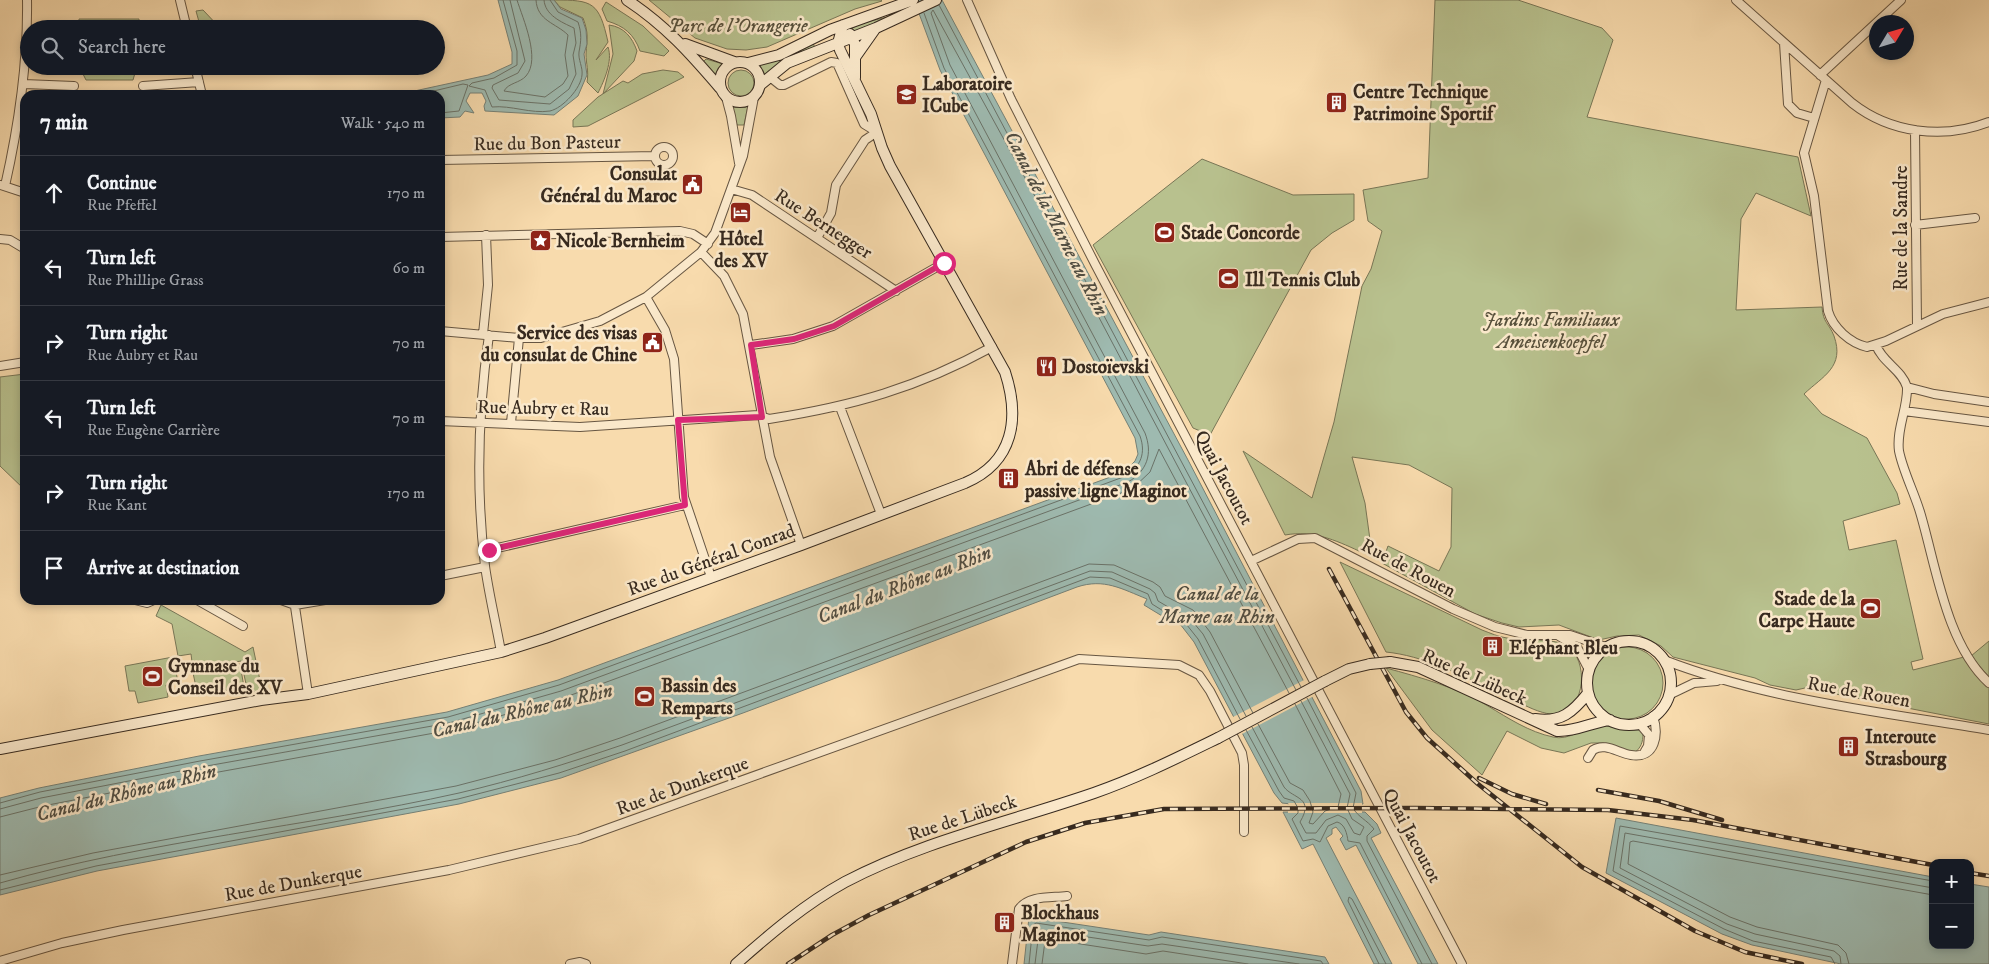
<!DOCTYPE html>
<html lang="en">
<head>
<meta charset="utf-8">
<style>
	:root { --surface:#171b24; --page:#242831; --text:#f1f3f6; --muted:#9ea1a6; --line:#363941 }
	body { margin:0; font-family:"IM FELL DW Pica",serif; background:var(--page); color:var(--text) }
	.controls { position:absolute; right:15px; bottom:15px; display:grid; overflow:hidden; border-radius:10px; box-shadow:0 2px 8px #0003 }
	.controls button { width:45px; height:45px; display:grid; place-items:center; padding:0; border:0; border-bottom:1px solid var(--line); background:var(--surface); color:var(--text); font:25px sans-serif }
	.compass { position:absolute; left:1869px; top:15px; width:45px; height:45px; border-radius:50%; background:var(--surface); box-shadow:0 2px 8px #0003; rotate:52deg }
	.stop { position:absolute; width:15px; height:15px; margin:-11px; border:4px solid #db2777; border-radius:50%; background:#fff }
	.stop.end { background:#db2777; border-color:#fff; box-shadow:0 1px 5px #0008 }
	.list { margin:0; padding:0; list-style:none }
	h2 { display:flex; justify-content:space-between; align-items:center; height:65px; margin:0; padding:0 20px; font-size:21px }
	h2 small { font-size:16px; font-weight:400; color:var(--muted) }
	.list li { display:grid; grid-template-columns:32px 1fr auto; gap:15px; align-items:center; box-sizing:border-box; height:75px; padding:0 20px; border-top:1px solid var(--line) }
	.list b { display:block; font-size:19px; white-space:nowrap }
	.list p { margin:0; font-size:16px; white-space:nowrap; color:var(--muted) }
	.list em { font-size:16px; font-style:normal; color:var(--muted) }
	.icon { flex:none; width:28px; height:28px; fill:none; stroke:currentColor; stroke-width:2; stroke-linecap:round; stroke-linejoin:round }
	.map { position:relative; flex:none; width:1989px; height:964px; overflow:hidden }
	.search { position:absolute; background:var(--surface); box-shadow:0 2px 8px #0003; left:20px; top:20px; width:425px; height:55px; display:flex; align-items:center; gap:12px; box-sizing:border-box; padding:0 18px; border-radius:28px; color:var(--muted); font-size:19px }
	.panel { position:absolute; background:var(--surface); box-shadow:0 2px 8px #0003; left:20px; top:90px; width:425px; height:515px; border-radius:15px }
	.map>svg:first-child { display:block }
</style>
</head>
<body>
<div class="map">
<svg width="1989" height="964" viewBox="0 0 1989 964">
	<rect width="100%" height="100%" fill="#f8dbad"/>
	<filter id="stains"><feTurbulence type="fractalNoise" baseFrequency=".004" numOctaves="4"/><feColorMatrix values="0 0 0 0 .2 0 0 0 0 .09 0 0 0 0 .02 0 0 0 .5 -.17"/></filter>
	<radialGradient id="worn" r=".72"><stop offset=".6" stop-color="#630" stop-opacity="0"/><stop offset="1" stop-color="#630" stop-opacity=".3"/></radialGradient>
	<path fill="#b8c18e" stroke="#787656" d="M554 0C593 0 599 2 608 42L596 60 608 47C613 61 604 81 598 93L587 82C589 71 586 64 586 54 587 38 589 34 583 18L560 7Z
		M649 0H881L882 1 855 9 767 47 746 50 727 49 695 38Z
		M1435 0H1518L1602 28 1613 40 1587 117 1798 157 1811 216 1756 193 1741 219 1736 310 1822 307C1823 323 1829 323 1834 336 1845 367 1823 376 1804 394L1822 414 1867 438 1897 493 1900 504 1843 521 1849 550 1896 540 1923 659 1911 662 1913 670 1964 657 1989 688V724L1805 688 1796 690 1770 685 1755 678 1673 657 1661 646 1639 635 1617 636 1599 640 1559 625 1519 627 1502 623 1475 614 1382 563 1388 546 1439 571 1451 547 1452 488 1409 465 1352 457 1365 503 1371 547 1359 551C1335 540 1313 530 1285 535L1243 451 1312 498 1334 422 1362 286 1371 269 1382 231 1368 221 1363 190 1428 178Z
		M606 2 643 26 669 51 664 56 640 51C634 34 624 26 607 21L602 9Z
		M203 10 221 29H201L196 11Z
		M887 17 875 24 854 32 851 29 859 24Z
		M79 19H139V29H79Z
		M609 25C624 27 632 37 637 51L634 61 603 94 613 54Z
		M813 43 815 48 765 76 759 65Z
		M706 59 723 64 717 76 703 62Z
		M79 66H140V69L135 73 133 80H86Z
		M728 83a13 13 0 1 1 26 0a13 13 0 1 1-26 0Z
		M663 70 678 72 684 77 588 126 573 127V120L598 97 623 81 628 83 642 74Z
		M732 106H748L744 125H737Z
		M1202 159 1293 195 1354 194V220L1332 233 1311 250 1210 435 1193 428 1093 245Z
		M25 374V490L0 466V377Z
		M1340 562 1482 630C1490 633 1499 637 1507 638 1523 641 1556 638 1567 646 1589 660 1586 709 1558 714 1540 717 1507 696 1492 686L1490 688C1455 673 1424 656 1386 652Z
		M161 605 245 652 253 647 262 690 248 693 241 661 193 670 191 654 178 656 172 624 156 616Z
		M1989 641V677L1971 656Z
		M1591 683a36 36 0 1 1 72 0a36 36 0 1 1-72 0Z
		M173 657 178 682 166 685 168 697 138 703 135 691H129L125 666Z
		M240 664 244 687 198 696 193 673Z
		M1386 668C1419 677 1459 688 1488 706 1508 718 1529 732 1553 737 1569 741 1582 728 1597 726 1609 725 1626 730 1639 730L1643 734C1643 742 1641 748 1634 753L1603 743H1591L1564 753 1541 748 1507 731 1482 775 1432 730Z"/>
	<path fill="#9ebab0" stroke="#758076" d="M498 0H554L561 9 582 18 586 30 587 44 584 54 587 75 578 96 554 115 485 111 484 106 486 101 482 93H470L466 101 474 113 465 111 460 117 440 118V95H396L488 75 512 64V52Z
		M914 0H942L1188 460 1361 791 1363 804H1357L1361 812H1365L1377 824 1381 833 1371 838 1438 964H1418L1356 845 1346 850 1340 839 1343 836 1336 827 1332 829V834L1326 838 1392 964H1374L1313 844 1302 849 1283 812H1294L1291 804 1282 803 1274 793 1194 642 1180 624 1172 622 1144 605 1147 599C1122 589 1104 578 1077 587L743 713 561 778 459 804 97 871 0 895V798L39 788 199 756 447 712 558 680 1124 472 1135 461 1138 454 1135 438 940 70Z
		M1616 818 1933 877V945H1970V884L1989 887V964H1841L1752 945 1722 934 1606 873Z
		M1029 917 1149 935 1161 932 1325 957 1329 964H1024Z"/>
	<path fill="#f8dbad" d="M1306 679 1314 696 1240 735 1231 718Z
		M1288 803H1362V813H1288V809H1291Z"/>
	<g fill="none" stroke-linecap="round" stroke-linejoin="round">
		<path stroke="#6a7268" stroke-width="1" d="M503 0 517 51V65L494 78 472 83 469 86 485 90 492 107C511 105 531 114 550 111 563 108 581 88 582 75 583 67 578 60 579 52 581 41 582 34 578 22L558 12 550 0
			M510 0 525 61 518 73 493 85 492 88 499 100 550 104 569 89 576 74 573 55 576 43 574 28C561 22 545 15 544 0
			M517 0C523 19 541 59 526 76 520 83 508 83 504 91L545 97 563 84 568 76 565 55 568 35C556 23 537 21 536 0
			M939 5 1301 687
			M417 95 463 84 468 85 459 111 440 113
			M1307 698 1356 793 1353 808C1358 817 1367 820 1374 829L1367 836V841L1432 964
			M1258 724 1290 783 1303 790 1310 801 1313 812 1309 823 1313 824 1325 811 1338 807 1341 794 1295 704
			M1252 727 1284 787C1293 799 1315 797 1300 822L1306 833H1316L1326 820 1338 815 1346 819 1354 833 1360 835 1364 827 1352 819 1347 808 1350 794 1301 701
			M1246 730 1279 791 1284 798 1294 801 1298 808V813L1292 819 1303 841 1313 839 1320 842 1328 826 1337 822C1345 824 1347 834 1348 841L1360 843 1422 964
			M0 803 40 792 200 761 448 717 559 685 1126 476C1141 466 1146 453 1140 436L944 68 924 13
			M0 809 41 798 201 767 449 723 561 691 1128 482C1147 471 1153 454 1145 433L950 65 931 13 933 10 1030 187 1296 690
			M0 817 43 806 202 775 451 730 563 698 1132 489 1150 472 1159 449 1289 693
			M0 875 93 853 456 786 555 760 620 738 1089 564 1114 565 1153 582 1160 587 1165 596 1193 610 1210 632 1253 713
			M0 883C150 840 307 827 459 793 515 780 569 763 622 745L1090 571 1112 572 1150 589 1155 593 1158 601 1175 611 1187 615 1203 634 1246 716
			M0 890 96 866 458 799 559 773 625 751 1090 577 1110 578 1148 594 1152 604 1173 617 1183 620 1198 639 1240 719
			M1029 964 1033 925 1036 923 1149 940 1162 937 1321 961 1323 964
			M1035 964 1039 932 1041 930 1148 946 1162 944 1299 964
			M1042 964 1045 941 1048 939 1146 954 1163 951 1248 964
			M1379 964 1348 901 1349 897 1352 899 1386 964
			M1835 964 1831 957 1753 941 1724 929 1613 871 1620 826 1933 881
			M1841 964 1840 956 1834 951 1755 934 1727 924 1620 868 1625 833 1933 888
			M1849 964 1846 953 1838 945 1757 927 1730 917 1628 864 1630 842 1633 841 1933 895"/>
		<defs>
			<path id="street" d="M180 0 187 29
				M967 0 1011 99 1095 264 1462 964
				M1736 0 1852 103C1890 133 1943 140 1989 122
				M1784 43 1788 104 1797 113 1814 118
				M195 66 202 95
				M1820 75 1901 0
				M770 77 780 85H784L831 62 837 63 864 124 877 132
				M1826 80 1804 153 1814 196 1828 311C1833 328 1850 343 1867 347L1886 341 1943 314 1989 302
				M24 84 74 86
				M143 86 199 82
				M726 97 731 116 739 163
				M1915 130 1917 326
				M655 156a9 9 0 1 1 18 0a9 9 0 1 1-18 0Z
				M440 160 655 156
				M1 185 25 193
				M5 186C19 124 28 64 27 0
				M731 189 752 195 896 291
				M1915 225 1975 218
				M440 237 680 231 693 234 708 244
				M817 238 831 213 836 185 865 140 877 132
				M0 239 10 240 25 249
				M701 252 724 276 743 314 770 457 801 545
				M646 297 665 330 674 359 684 497 711 577
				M440 331 519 338H541L600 321 646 297 701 252 715 233 743 156 754 97
				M483 334 488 285 486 235
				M489 335C478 411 476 490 485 566 489 595 496 623 501 652
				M751 345 793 339 833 326 944 263
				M1876 345C1882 362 1902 370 1907 387 1908 408 1896 429 1899 451 1903 471 1914 492 1920 512 1936 565 1946 644 1989 683
				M0 366 25 362
				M1907 387 1934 394 1989 402
				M840 407 881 514
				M1904 411 1989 422
				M440 421 580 427 758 415 769 419C853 406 917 388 992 347
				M511 423 519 338
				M484 551 685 505
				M1251 561 1298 539 1315 538 1453 609 1495 627 1527 635H1570L1606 647
				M440 576 485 567
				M135 600 147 603 154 600
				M197 600 243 626
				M281 600 295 605 325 600
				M294 600 308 694
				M1559 636 1577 647 1589 670
				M1664 660C1768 700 1881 712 1989 730
				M1669 695 1694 683 1717 681
				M1639 723 1649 735 1648 746 1645 751
				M1588 758 1593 750C1605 742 1618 753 1631 755 1656 759 1659 734 1653 716
				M0 961 62 943 123 930 449 870 579 839 1079 659 1179 665 1199 675 1210 691 1242 753 1244 765V832
				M570 964 580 962 586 964
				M1012 964 1019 909C1029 895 1051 898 1067 896"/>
			<path id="secondary" d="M627 0C665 25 690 53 720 88
				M850 34 855 44V78
				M685 44 734 62
				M856 56 875 29
				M720 82a20 20 0 1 1 40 0a20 20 0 1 1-40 0Z
				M748 63 779 55 830 30 913 0
				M760 85 787 63 876 28 936 0
				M1587 683a42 42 0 1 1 84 0a42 42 0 1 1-84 0Z
				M1390 662 1418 667 1557 731C1576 732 1592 722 1610 720
				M1325 681 1349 669 1370 664
				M1535 719C1561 723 1573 712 1588 693
				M0 749 261 700 308 694 501 652 545 638 801 545 965 483C1014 462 1020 418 1005 372L890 166 882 148 871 114 840 50 838 43 843 25
				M736 964C770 934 805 904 845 882 923 841 1010 822 1094 793 1137 778 1177 758 1218 738"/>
		</defs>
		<use href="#street" stroke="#675642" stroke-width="10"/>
		<use href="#secondary" stroke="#372a1f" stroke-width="12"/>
		<use href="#street" stroke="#fae8ca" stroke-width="8"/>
		<use href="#secondary" stroke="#fae8ca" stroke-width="10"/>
		<defs>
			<path id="rail" d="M1329 569 1406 712 1427 738 1478 784 1582 867 1695 931 1745 952 1802 964
				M1479 778 1512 794 1546 804
				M1598 790 1659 801 1722 820
				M1970 873 1989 876
				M788 964 832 935 869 915 1026 842 1085 823 1164 809 1415 808 1608 810 1693 820 1933 865"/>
		</defs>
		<use href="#rail" stroke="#372a1f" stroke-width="4.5"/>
		<use href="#rail" stroke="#fae8ca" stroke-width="2.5" stroke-dasharray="8" stroke-linecap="butt"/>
		<defs>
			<path id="secondary-bridge" d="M1370 664 1390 662
				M1218 738 1325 681"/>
		</defs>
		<use href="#secondary-bridge" stroke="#372a1f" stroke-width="12" stroke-linecap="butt"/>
		<use href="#secondary-bridge" stroke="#fae8ca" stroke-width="10"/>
	</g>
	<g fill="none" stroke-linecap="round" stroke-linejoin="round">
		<path stroke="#db2777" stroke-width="6" d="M489 550 685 505 678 420 762 417 751 345 794 339 834 326 944 263"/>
	</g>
	<defs>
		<symbol id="university-square" viewBox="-11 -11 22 22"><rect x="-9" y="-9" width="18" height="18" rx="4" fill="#8f2418" stroke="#fae8ca"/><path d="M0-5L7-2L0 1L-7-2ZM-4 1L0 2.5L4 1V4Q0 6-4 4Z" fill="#fff"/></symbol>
		<symbol id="building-square" viewBox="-11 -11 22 22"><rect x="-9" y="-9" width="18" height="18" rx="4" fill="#8f2418" stroke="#fae8ca"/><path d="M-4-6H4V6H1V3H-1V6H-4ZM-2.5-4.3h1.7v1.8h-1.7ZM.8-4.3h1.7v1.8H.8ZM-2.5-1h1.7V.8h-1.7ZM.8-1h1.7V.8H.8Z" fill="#fff"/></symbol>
		<symbol id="civic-square" viewBox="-11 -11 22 22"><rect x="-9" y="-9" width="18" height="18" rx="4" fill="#8f2418" stroke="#fae8ca"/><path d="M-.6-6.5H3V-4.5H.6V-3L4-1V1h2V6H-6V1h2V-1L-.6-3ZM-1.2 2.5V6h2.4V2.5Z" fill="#fff"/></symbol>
		<symbol id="hotel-square" viewBox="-11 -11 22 22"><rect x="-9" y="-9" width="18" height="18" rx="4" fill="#8f2418" stroke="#fae8ca"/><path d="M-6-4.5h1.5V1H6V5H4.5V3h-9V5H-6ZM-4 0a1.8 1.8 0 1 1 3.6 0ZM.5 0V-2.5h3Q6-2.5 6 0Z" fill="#fff"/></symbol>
		<symbol id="stadium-square" viewBox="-11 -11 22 22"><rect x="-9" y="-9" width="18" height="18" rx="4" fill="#8f2418" stroke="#fae8ca"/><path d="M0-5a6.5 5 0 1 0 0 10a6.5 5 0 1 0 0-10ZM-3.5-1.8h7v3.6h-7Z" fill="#fff"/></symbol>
		<symbol id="sight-square" viewBox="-11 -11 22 22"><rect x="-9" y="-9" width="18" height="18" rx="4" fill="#8f2418" stroke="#fae8ca"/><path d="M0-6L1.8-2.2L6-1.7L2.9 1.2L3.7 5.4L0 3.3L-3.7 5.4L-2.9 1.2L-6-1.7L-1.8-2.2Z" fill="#fff"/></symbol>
		<symbol id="restaurant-square" viewBox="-11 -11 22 22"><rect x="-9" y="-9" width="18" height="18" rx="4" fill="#8f2418" stroke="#fae8ca"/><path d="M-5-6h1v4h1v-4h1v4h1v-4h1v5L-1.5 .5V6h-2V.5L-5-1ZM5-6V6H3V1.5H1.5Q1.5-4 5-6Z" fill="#fff"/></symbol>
	</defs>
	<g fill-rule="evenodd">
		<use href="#university-square" x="894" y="82" width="25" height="25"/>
		<use href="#building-square" x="1324" y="90" width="25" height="25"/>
		<use href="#civic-square" x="680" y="172" width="25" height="25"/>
		<use href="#hotel-square" x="728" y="200" width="25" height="25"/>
		<use href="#stadium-square" x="1152" y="220" width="25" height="25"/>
		<use href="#sight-square" x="528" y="228" width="25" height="25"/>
		<use href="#stadium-square" x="1216" y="266" width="25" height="25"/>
		<use href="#civic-square" x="640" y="330" width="25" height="25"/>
		<use href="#restaurant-square" x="1034" y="354" width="25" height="25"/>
		<use href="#building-square" x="996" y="466" width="25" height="25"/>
		<use href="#stadium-square" x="1858" y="596" width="25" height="25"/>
		<use href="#building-square" x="1480" y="634" width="25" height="25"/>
		<use href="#stadium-square" x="140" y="664" width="25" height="25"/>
		<use href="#stadium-square" x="632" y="684" width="25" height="25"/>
		<use href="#building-square" x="1836" y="734" width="25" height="25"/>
		<use href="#building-square" x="992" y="910" width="25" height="25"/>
	</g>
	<g text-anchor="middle" stroke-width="5" stroke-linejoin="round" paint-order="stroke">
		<g font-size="19" font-style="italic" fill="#57503b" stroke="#fae8ca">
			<text x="738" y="32">Parc de l'Orangerie</text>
			<text x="1551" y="326">Jardins Familiaux<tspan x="1551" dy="22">Ameisenkoepfel</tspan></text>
		</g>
		<g font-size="19" font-weight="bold" fill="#372a1f" stroke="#fae8ca" text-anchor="start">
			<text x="922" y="90">Laboratoire<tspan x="922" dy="22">ICube</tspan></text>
			<text x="1353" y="98">Centre Technique<tspan x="1353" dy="22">Patrimoine Sportif</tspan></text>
			<text x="677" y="180" text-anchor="end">Consulat<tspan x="677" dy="22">Général du Maroc</tspan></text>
			<text x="1181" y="239">Stade Concorde</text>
			<text x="741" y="245" text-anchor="middle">Hôtel<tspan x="741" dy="22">des XV</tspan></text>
			<text x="556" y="247">Nicole Bernheim</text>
			<text x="1245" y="286">Ill Tennis Club</text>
			<text x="637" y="339" text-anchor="end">Service des visas<tspan x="637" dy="22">du consulat de Chine</tspan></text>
			<text x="1062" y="373">Dostoïevski</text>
			<text x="1025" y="475">Abri de défense<tspan x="1025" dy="22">passive ligne Maginot</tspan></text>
			<text x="1855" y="605" text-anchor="end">Stade de la<tspan x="1855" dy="22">Carpe Haute</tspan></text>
			<text x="1509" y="654">Eléphant Bleu</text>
			<text x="168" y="672">Gymnase du<tspan x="168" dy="22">Conseil des XV</tspan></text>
			<text x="661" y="692">Bassin des<tspan x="661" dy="22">Remparts</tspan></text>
			<text x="1865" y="743">Interoute<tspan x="1865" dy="22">Strasbourg</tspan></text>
			<text x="1021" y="919">Blockhaus<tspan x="1021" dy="22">Maginot</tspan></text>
		</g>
		<g font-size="19" fill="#372a1f" stroke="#fae8ca">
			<text transform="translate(547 142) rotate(-1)" y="7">Rue du Bon Pasteur</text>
			<text transform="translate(824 223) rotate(33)" y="7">Rue Bernegger</text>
			<text transform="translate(1900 228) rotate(-90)" y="7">Rue de la Sandre</text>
			<text transform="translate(543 407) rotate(1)" y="7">Rue Aubry et Rau</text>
			<text transform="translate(1225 477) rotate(62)" y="7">Quai Jacoutot</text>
			<text transform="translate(711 559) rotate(-20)" y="7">Rue du Général Conrad</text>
			<text transform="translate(1409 567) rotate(28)" y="7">Rue de Rouen</text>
			<text transform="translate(1475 676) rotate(24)" y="7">Rue de Lübeck</text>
			<text transform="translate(1859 691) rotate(10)" y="7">Rue de Rouen</text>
			<text transform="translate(682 785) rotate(-20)" y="7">Rue de Dunkerque</text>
			<text transform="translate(962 817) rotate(-18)" y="7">Rue de Lübeck</text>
			<text transform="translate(1413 835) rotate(62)" y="7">Quai Jacoutot</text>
			<text transform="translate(293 882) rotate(-10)" y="7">Rue de Dunkerque</text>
		</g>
		<g font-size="20" font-style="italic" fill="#514e43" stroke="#fae8ca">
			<text transform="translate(1057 223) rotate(63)" y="7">Canal de la Marne au Rhin</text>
			<text transform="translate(904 584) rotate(-21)" y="7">Canal du Rhône au Rhin</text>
			<text x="1217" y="600">Canal de la<tspan x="1217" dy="23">Marne au Rhin</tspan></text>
			<text transform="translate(522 710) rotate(-13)" y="7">Canal du Rhône au Rhin</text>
			<text transform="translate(126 792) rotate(-14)" y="7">Canal du Rhône au Rhin</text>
		</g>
	</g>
	<rect width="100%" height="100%" filter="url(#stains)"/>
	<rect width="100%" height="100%" fill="url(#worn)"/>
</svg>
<div class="controls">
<button>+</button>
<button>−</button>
</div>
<svg class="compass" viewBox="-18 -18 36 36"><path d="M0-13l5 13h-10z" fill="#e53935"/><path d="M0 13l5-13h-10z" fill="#9ea1a6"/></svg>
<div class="stop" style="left:944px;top:263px"></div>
<div class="stop end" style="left:489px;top:550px"></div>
<div class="search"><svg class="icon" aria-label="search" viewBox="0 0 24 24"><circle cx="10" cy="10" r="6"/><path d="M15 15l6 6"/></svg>Search here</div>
<section class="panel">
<h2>7 min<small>Walk · 540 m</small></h2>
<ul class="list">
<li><svg class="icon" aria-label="ahead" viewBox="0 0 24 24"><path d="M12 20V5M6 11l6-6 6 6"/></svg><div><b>Continue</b><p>Rue Pfeffel</p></div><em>170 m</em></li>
<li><svg class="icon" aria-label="left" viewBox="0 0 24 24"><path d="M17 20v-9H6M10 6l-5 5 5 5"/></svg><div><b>Turn left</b><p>Rue Phillipe Grass</p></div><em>60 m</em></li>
<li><svg class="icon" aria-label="right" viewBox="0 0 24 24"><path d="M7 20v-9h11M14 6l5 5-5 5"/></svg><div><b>Turn right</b><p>Rue Aubry et Rau</p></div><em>70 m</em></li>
<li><svg class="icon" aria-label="left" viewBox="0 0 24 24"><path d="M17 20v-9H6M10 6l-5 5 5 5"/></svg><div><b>Turn left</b><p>Rue Eugène Carrière</p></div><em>70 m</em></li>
<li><svg class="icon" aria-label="right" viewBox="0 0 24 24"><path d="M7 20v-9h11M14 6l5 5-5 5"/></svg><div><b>Turn right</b><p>Rue Kant</p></div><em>170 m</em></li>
<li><svg class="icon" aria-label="arrive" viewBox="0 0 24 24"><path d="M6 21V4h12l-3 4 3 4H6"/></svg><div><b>Arrive at destination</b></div></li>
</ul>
</section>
</div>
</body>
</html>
